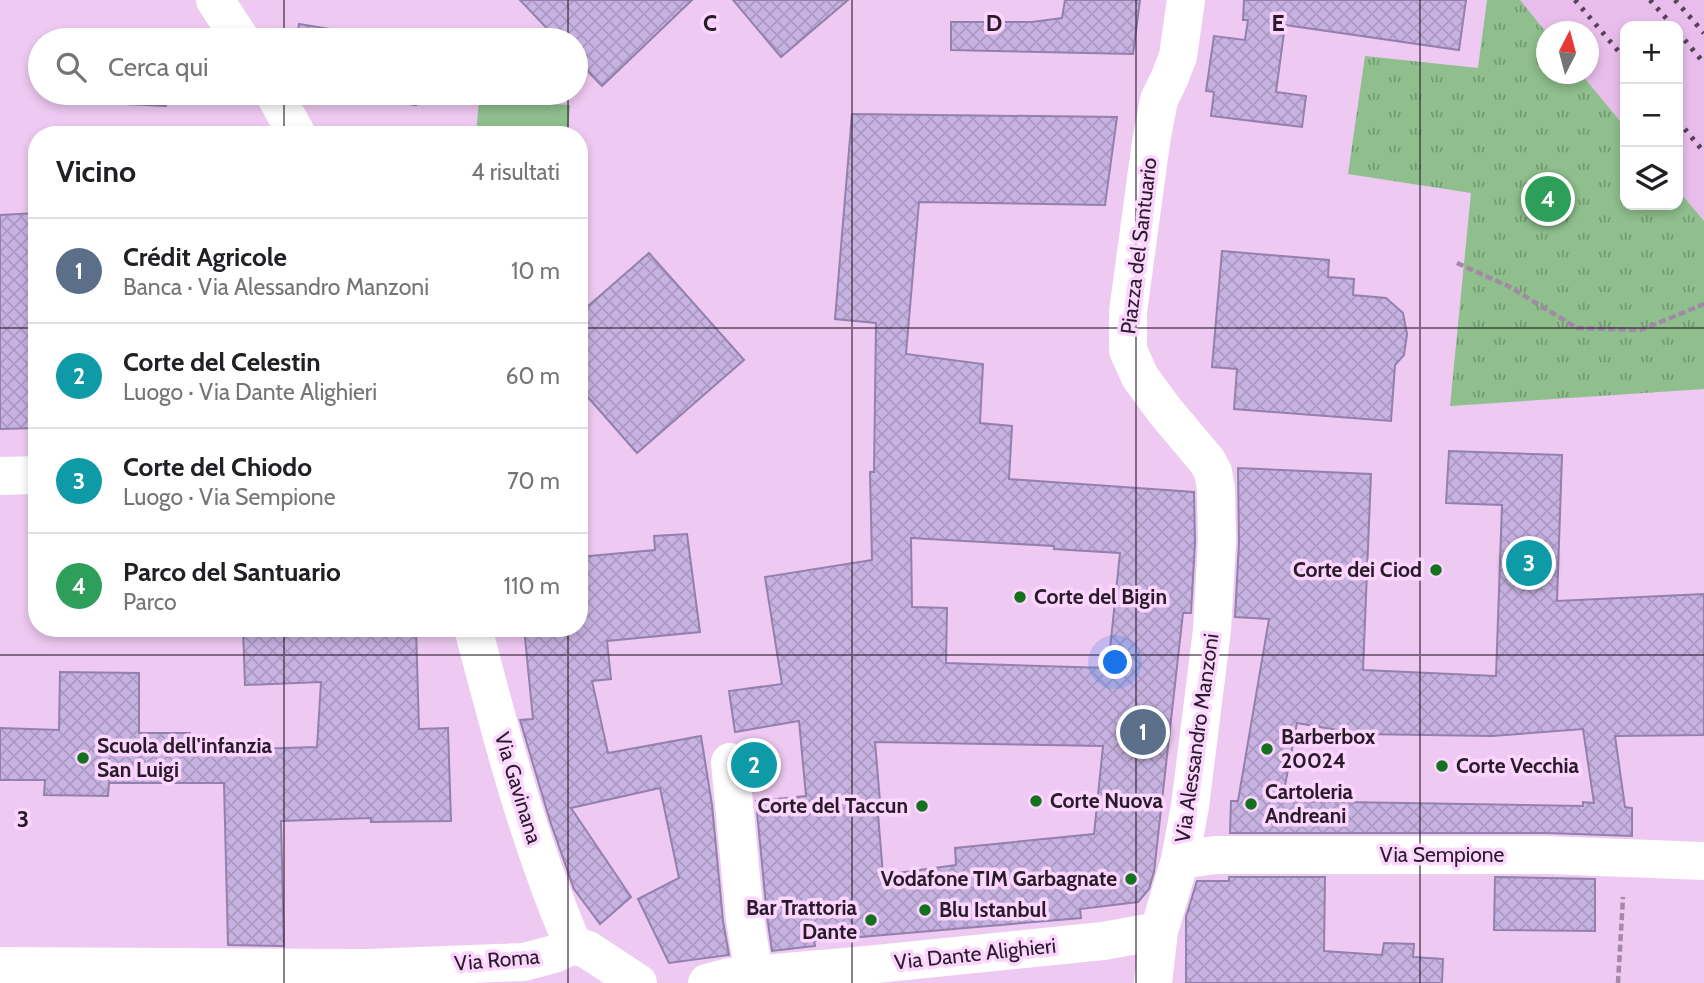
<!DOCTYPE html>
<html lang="it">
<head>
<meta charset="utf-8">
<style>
	:root { --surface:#fff; --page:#f2f2f2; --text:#202124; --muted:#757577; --line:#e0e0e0; --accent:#b45309 }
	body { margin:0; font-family:Cabin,sans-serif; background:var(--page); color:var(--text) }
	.controls { position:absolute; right:21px; top:21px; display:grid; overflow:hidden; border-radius:14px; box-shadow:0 4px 10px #0003 }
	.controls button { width:63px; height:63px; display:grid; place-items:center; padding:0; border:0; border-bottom:2px solid var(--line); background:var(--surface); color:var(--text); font:35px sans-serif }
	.compass { position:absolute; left:1536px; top:21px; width:63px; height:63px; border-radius:50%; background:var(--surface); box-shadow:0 4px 10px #0003; rotate:6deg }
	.you { position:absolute; left:1116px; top:663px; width:24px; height:24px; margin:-18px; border:5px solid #fff; border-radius:50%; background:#1a73e8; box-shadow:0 0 0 10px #1a73e833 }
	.badge { display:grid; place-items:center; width:46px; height:46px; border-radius:50%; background:var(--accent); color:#fff; font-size:23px; font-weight:700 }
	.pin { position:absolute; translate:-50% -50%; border:4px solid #fff; box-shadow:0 2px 7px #0006 }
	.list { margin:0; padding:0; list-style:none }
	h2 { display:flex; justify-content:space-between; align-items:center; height:91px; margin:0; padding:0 28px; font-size:30px }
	h2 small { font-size:23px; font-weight:400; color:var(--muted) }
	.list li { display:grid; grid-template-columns:46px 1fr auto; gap:21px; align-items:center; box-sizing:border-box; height:105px; padding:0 28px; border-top:2px solid var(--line) }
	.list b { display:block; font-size:26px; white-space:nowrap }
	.list p { margin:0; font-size:23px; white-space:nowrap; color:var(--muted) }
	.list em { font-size:23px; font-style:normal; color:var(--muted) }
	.icon { flex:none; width:38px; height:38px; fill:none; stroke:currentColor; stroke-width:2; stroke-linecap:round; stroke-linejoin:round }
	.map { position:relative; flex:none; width:1704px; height:983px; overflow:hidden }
	.search { position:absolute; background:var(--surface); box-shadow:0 4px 10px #0003; left:28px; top:28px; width:560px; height:77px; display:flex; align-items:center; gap:18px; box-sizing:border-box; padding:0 24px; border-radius:38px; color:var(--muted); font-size:26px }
	.panel { position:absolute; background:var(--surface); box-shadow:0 4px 10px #0003; left:28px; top:126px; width:560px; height:511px; border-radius:28px }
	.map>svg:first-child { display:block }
</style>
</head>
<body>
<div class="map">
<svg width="1704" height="983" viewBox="0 0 1704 983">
	<defs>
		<pattern id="park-tufts" width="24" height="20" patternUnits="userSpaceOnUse" patternTransform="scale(1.75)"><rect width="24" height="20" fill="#8ebf8d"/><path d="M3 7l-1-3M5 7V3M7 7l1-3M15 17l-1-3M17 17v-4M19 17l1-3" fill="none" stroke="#749a73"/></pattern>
		<pattern id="building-cross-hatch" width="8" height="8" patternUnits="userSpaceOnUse" patternTransform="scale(1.75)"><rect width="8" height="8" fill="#c7b3e2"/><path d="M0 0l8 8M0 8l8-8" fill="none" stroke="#ab99c2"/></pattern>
	</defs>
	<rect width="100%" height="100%" fill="#eec9f1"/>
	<path fill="#e8bdeb" d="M1520 0H1704V221L1678 190V26H1625V127L1581 74H1588V32H1546Z"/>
	<path fill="#8ebf8d" d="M479 100 570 105 568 135H476Z"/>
	<path fill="url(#park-tufts)" d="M1487 0H1520L1546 32V74H1581L1625 127V205H1678V190L1704 221V389L1450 406 1471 193 1348 174 1365 56 1478 68Z"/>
	<path fill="url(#building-cross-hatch)" stroke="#9380ac" stroke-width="2" fill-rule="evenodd" d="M520 0H692L602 86 576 59V40H558Z
		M733 0H848L781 57Z
		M1065 0H1140L1133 54 951 50V22H1032L1062 18Z
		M1244 0H1466L1459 50 1285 25 1276 92 1306 96 1302 127 1211 116 1214 92 1206 91 1214 36 1245 40 1248 20H1243Z
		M299 24 398 40H297Z
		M106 93H166V106L106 103Z
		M338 93H418L416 105Z
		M852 114 1117 117 1105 205 919 202 906 354 983 364 980 423 1012 426 1009 479 1194 492 1195 542 1191 613H1183L1154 872 1149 889 1138 902 1080 909 1081 918 814 941 815 946 772 951 767 916 756 801 806 796 799 721 735 732 729 691 782 684 765 577 872 560 870 472H874L876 323 835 319ZM911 538 1054 546V549L1120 553 1108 668 946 663 947 608 912 607ZM875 742 1103 746 1094 834 955 848 956 865 883 875 877 802 880 801Z
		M37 213V428L0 429V215Z
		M1222 251 1329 260 1328 277 1354 279 1353 295 1386 298 1403 313 1407 334 1404 355 1395 365 1391 421 1234 409 1237 369 1212 367Z
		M649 253 744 360 637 453 579 387V314Z
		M1449 451 1562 455 1557 601 1704 594V735L1615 736 1625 807 1632 808V836L1547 833H1230L1231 801H1238L1269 619 1235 617 1239 542 1238 468 1371 474 1363 670 1496 676 1502 505 1446 503ZM1297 723 1360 734 1492 736 1583 729 1594 803 1583 802V806L1282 801Z
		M687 534 700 632 607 641 611 679 592 681 608 753 701 736 712 805 723 921 729 955 669 963 638 899 679 878 660 788 571 808 631 897 600 924 574 889 550 821 520 720 533 719 524 628H579V557L655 550 654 536Z
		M243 628H416L419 729 448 728 451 821 371 822V818L281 821 284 946 228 945 224 783H109L108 796 44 795 45 780H0V728L59 730 60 672 139 673V733H190V751L317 747 321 682 245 685Z
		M1229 877H1325L1324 951 1382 955 1384 943 1414 944 1413 957 1443 959 1442 983H1186V917L1197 881H1229Z
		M1495 877 1595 879V931L1494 930Z"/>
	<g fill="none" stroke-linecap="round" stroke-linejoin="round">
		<path stroke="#a488a7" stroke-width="4.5" stroke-dasharray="7 3.5" stroke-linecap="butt" d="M1457 263 1510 287 1577 328 1641 330 1704 304
			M1618 983 1623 897"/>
		<path stroke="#fff" stroke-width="38" d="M215 0 241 40
			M274 93 297 135
			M0 476 37 475
			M473 628C501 735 529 843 573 945
			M730 762 745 919 754 975
			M1180 860 1215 855H1547L1704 861
			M573 945 588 950 638 983
			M0 966 367 968 524 962 554 954 573 945
			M707 983 730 977 867 965 1103 941 1159 931
			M1153 983 1159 931 1180 860 1190 806 1212 630 1217 542 1216 489 1213 472 1207 461 1165 411 1140 377 1128 350V312L1151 142 1159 100 1170 77 1178 56 1186 0"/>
		<path stroke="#554256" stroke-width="5" stroke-dasharray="3.5 7" stroke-linecap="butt" d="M1575 0 1625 59
			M1650 0 1673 26
			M1675 0 1704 33
			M1678 32 1704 63
			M1678 121 1704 152"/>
	</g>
	<path fill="none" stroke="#291b2a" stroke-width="2" stroke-opacity="0.55" d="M284 0V40M568 0V40M852 0V983M1136 0V983M1420 0V983M284 93V135M568 93V135M0 328H37M579 328H1704M284 628V983M568 628V983M0 655H1704"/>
	<g fill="#14711e" stroke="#fcd6fe" stroke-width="2.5">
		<circle cx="1436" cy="570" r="7"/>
		<circle cx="1020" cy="597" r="7"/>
		<circle cx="1267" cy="749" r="7"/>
		<circle cx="83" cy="758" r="7"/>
		<circle cx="1442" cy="766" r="7"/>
		<circle cx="1036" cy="801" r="7"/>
		<circle cx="1251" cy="804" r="7"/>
		<circle cx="922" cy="806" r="7"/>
		<circle cx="1131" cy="879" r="7"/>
		<circle cx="925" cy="910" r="7"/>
		<circle cx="871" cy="920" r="7"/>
	</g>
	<g text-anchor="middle" stroke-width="7" stroke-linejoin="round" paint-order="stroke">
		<g font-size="21" fill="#291b2a" stroke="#fcd6fe">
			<text transform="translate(1139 246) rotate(-83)" y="7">Piazza del Santuario</text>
			<text transform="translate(1197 738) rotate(-82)" y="7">Via Alessandro Manzoni</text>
			<text transform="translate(518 788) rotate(73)" y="7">Via Gavinana</text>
			<text x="1442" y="862">Via Sempione</text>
			<text transform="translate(975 954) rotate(-6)" y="7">Via Dante Alighieri</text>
			<text transform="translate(497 960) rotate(-5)" y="7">Via Roma</text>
		</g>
		<g font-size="21" font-weight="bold" fill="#291b2a" stroke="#fcd6fe" text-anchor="start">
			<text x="1422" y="577" text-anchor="end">Corte dei Ciod</text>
			<text x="1034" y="604">Corte del Bigin</text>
			<text x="1281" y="744">Barberbox<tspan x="1281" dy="24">20024</tspan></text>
			<text x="97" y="753">Scuola dell'infanzia<tspan x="97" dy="24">San Luigi</tspan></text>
			<text x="1456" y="773">Corte Vecchia</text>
			<text x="1265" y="799">Cartoleria<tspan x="1265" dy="24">Andreani</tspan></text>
			<text x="1050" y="808">Corte Nuova</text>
			<text x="908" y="813" text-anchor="end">Corte del Taccun</text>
			<text x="1117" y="886" text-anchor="end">Vodafone TIM Garbagnate</text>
			<text x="857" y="915" text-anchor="end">Bar Trattoria<tspan x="857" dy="24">Dante</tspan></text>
			<text x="939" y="917">Blu Istanbul</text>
		</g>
	</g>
	<g font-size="23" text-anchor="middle" font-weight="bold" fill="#291b2a" stroke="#fcd6fe" stroke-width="7" stroke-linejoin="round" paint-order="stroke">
		<text x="710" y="31">C</text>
		<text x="994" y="31">D</text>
		<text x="1278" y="31">E</text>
		<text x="23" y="827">3</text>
	</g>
</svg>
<div class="controls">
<button>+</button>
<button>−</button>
<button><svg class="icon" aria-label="layers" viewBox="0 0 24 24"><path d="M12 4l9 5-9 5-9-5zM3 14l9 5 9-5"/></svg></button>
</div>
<svg class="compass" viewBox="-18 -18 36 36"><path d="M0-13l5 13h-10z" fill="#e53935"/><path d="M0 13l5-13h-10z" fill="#757577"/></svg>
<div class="you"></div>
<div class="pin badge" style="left:1143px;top:732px;background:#5c6f8a">1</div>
<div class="pin badge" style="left:754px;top:765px;background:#0f9aa8">2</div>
<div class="pin badge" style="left:1529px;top:563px;background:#0f9aa8">3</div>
<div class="pin badge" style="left:1548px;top:199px;background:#2e9e5b">4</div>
<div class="search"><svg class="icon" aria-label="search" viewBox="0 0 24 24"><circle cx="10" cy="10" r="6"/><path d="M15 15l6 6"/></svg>Cerca qui</div>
<section class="panel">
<h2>Vicino<small>4 risultati</small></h2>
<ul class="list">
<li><span class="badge" style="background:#5c6f8a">1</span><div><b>Crédit Agricole</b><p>Banca · Via Alessandro Manzoni</p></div><em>10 m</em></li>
<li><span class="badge" style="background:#0f9aa8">2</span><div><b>Corte del Celestin</b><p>Luogo · Via Dante Alighieri</p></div><em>60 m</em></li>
<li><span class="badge" style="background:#0f9aa8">3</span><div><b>Corte del Chiodo</b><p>Luogo · Via Sempione</p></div><em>70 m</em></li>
<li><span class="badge" style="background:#2e9e5b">4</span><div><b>Parco del Santuario</b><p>Parco</p></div><em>110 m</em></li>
</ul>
</section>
</div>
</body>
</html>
